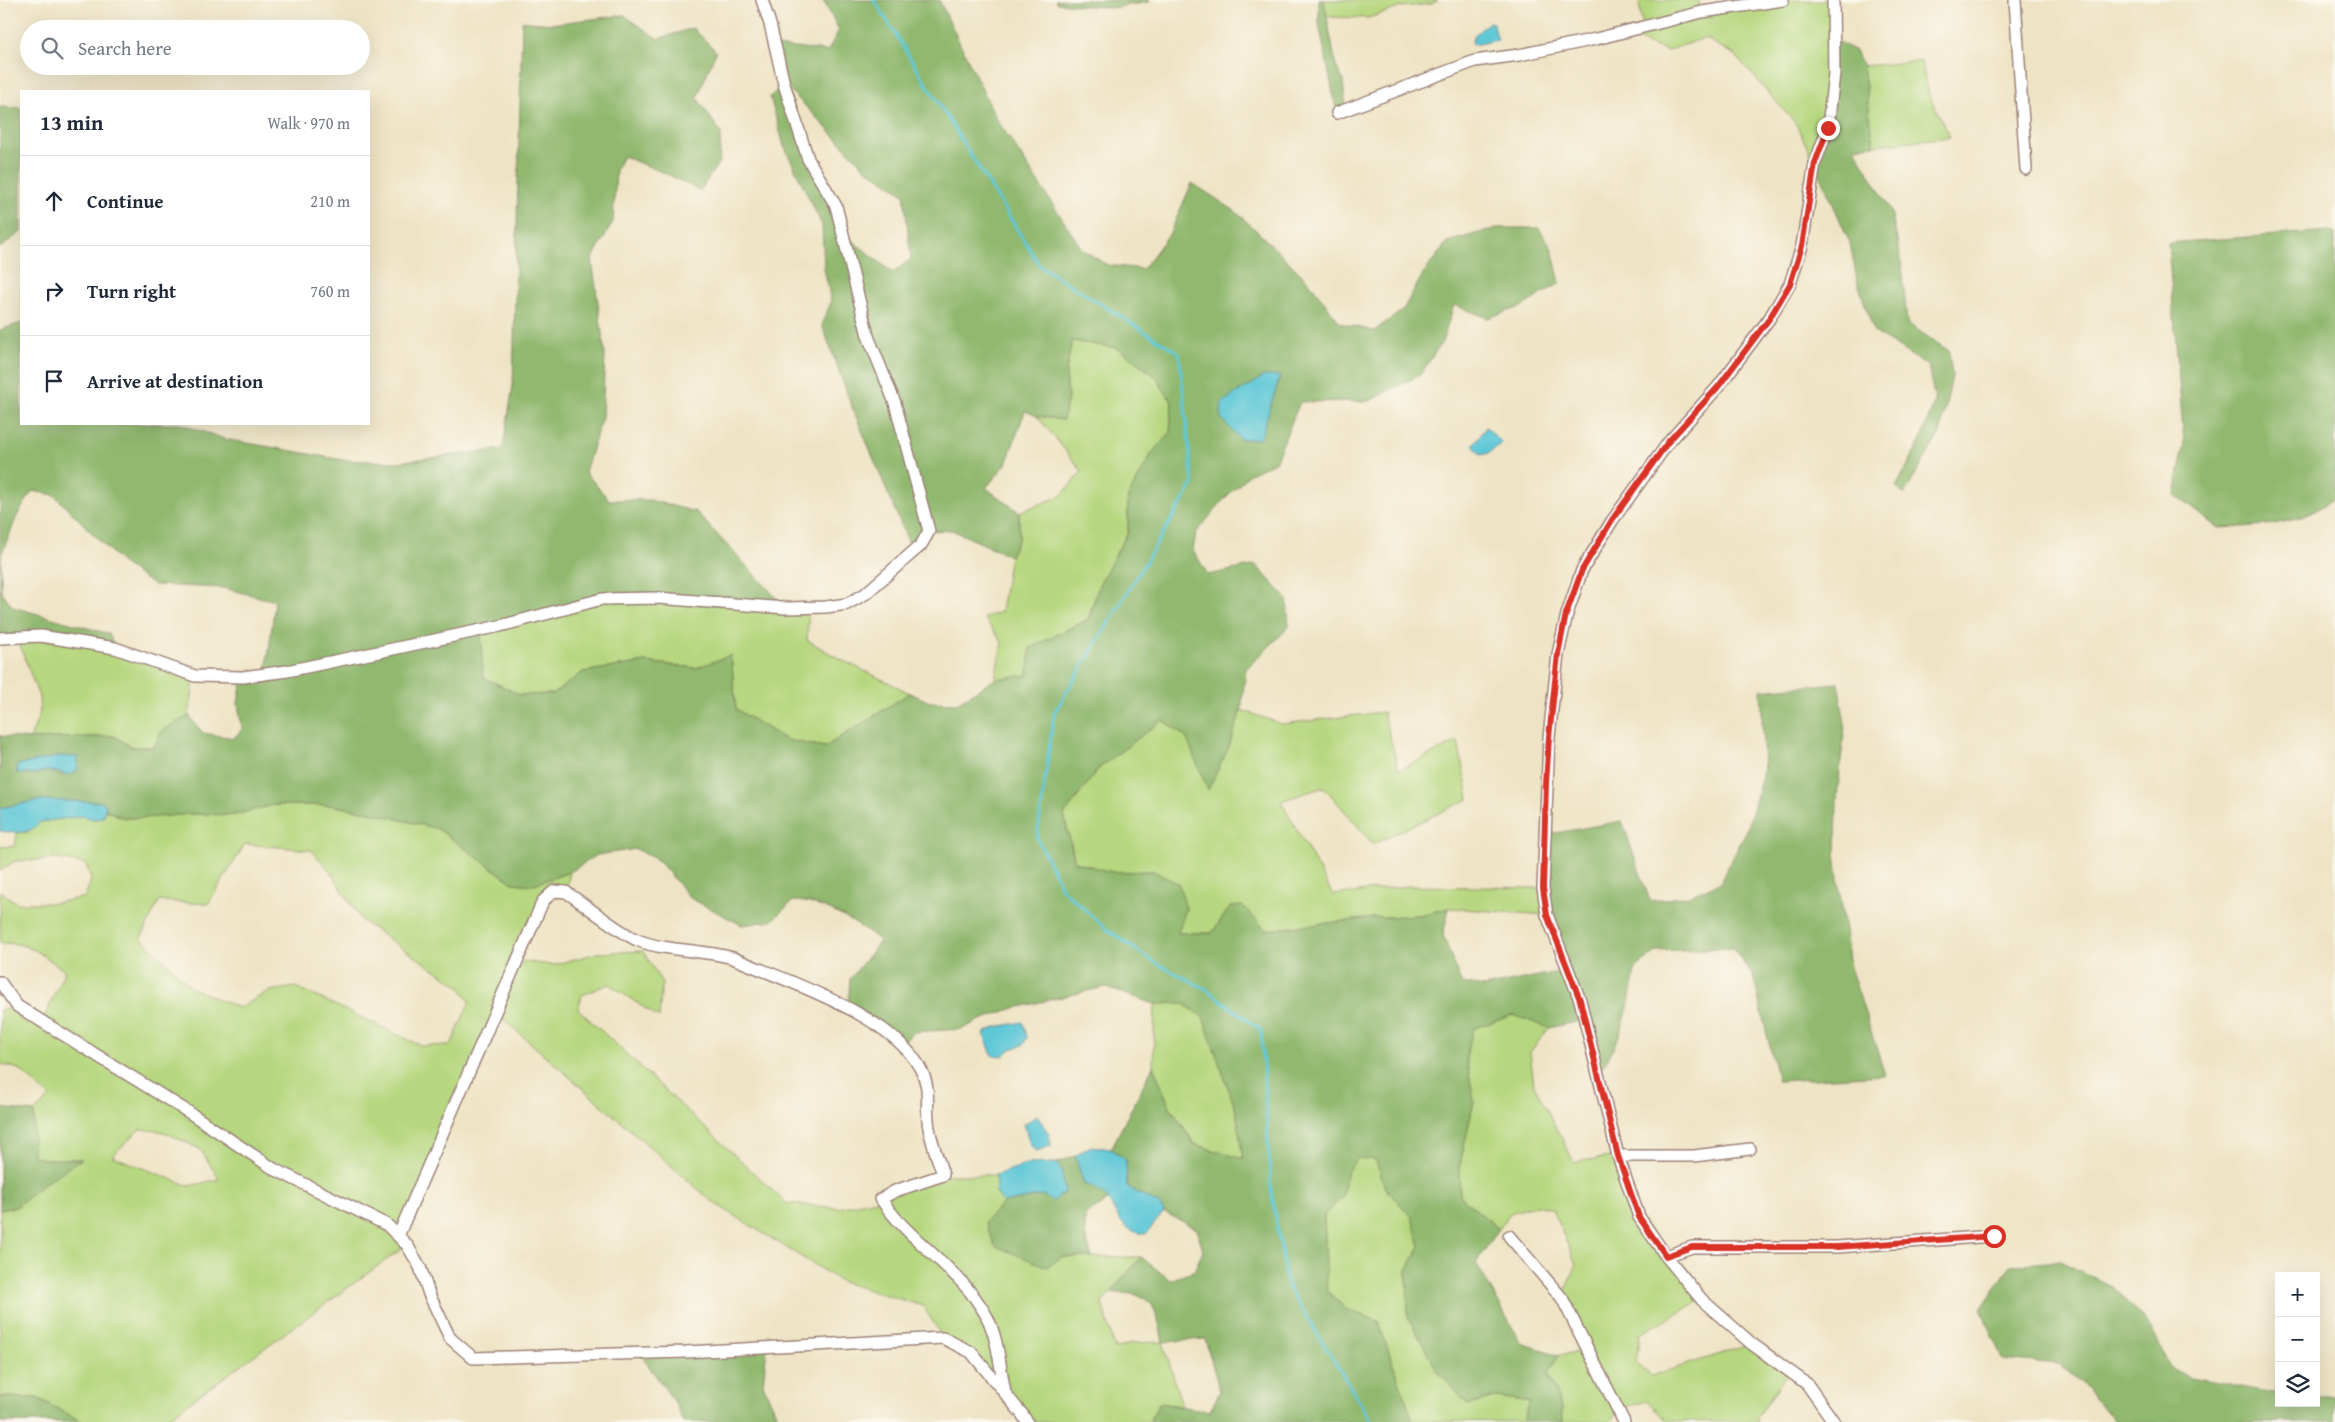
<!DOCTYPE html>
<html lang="en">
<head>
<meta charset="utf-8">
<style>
	:root { --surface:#fff; --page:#f2f2f3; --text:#1f2937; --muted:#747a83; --line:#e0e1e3 }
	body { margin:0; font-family:"Gentium Book Plus",serif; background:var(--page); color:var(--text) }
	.controls { position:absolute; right:15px; bottom:15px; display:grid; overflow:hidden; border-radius:0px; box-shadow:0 5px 20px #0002 }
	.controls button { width:45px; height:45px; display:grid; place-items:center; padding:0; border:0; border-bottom:1px solid var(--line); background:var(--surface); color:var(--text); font:25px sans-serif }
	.stop { position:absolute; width:15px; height:15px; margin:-11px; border:4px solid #d93025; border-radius:50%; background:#fff }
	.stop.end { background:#d93025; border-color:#fff; box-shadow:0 1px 5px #0008 }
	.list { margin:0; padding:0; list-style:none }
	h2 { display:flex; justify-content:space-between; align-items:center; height:65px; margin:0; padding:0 20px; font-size:21px }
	h2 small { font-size:16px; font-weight:400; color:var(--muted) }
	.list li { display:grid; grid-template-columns:32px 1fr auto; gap:15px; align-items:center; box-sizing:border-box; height:90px; padding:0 20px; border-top:1px solid var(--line) }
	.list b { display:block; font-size:19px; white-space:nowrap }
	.list em { font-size:16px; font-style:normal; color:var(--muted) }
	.icon { flex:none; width:28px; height:28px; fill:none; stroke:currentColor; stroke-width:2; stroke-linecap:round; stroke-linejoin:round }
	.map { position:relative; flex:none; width:2335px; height:1422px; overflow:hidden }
	.search { position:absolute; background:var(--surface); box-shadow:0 5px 20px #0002; left:20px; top:20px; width:350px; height:55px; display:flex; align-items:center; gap:12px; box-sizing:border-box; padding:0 18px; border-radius:28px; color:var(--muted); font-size:19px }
	.panel { position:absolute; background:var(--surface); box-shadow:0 5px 20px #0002; left:20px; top:90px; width:350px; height:335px; border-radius:0px }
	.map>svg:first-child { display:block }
</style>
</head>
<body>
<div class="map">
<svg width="2335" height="1422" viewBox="0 0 2335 1422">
	<rect width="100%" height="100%" fill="#fbf7ec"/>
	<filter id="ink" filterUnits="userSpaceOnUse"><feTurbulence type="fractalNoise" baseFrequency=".02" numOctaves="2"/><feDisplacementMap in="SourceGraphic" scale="10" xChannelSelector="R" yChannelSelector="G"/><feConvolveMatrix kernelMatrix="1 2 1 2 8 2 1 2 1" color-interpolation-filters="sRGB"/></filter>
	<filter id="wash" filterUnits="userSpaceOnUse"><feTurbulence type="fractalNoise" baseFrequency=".0096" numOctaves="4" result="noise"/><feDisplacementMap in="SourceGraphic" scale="20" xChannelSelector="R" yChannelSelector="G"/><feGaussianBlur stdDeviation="1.12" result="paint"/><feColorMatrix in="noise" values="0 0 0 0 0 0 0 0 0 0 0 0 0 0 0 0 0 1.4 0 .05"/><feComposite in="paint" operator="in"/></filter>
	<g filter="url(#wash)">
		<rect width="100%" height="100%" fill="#eee4c5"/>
		<path fill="#b6d77f" stroke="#807b55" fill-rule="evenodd" d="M1324 0H1438L1432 4 1402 7 1368 18 1325 17Z
			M1639 0H1698L1702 11 1783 0H1833L1834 73 1815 163 1796 124 1735 55 1705 38 1667 51 1619 33 1642 27Z
			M1921 61 1929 95 1950 137 1874 145 1863 66Z
			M1072 341 1118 348 1155 376 1172 402 1170 433 1152 453 1128 497V532L1099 585 1088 619 1030 648 1028 675 995 679 1002 642 984 618 1001 612 1010 556 1019 538V512L1061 496 1082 471 1037 416 1062 420 1068 399 1066 371Z
			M602 599 809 608 807 640 838 658 910 693 825 747 786 740 736 709 731 656 696 668 645 662 583 672 553 694 520 695 483 677 481 630Z
			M17 637 115 648 195 676 189 716 162 730 154 747H132L114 736 30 739 40 713 39 697Z
			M1241 710 1282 724 1383 712 1399 770 1458 741 1469 799 1373 844 1324 787 1281 801 1333 895 1408 886 1543 888 1547 915 1449 908 1419 915 1373 918 1266 930 1230 907 1212 933H1177L1186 909 1153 871 1112 872 1075 862 1064 815 1099 768 1162 720 1186 737 1229 747Z
			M273 805H330L374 813 438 829 513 883 531 885 570 872 566 892 554 891 517 961 553 965 597 953 643 951 662 983 659 1018 609 984 582 995 578 1009 786 1203 838 1208 881 1199 943 1175H996V1191L1003 1203 985 1222 1062 1257H1141L1102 1303 1115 1349 1131 1343 1163 1342 1182 1406 1159 1403 1149 1422H1027L971 1352 943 1338 923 1306 842 1282 714 1203 495 1012 398 1236 407 1245 162 1422H83L37 1398 0 1397V1210L16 1207 46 1182 81 1159H44L33 1156 34 1112 50 1097 19 1069 0 1064V1010L17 1006 42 1022 65 971C45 957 25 939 0 944V891L17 903H56L85 897 91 880 86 864 58 859 15 861 0 871V847L15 846 17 833 28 832 40 822 82 816 96 819 103 817 106 810 124 818 192 814 235 815ZM245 844 311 850 330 871 362 921 459 986 470 1001 451 1045 422 1046 296 987 269 991 239 1008 192 988 141 938 159 901 208 904ZM140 1129 164 1132 200 1149 219 1179 189 1186 112 1156Z
			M1182 1003 1203 1017 1236 1110 1243 1160 1195 1144 1170 1107 1153 1066 1155 1004Z
			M1513 1014 1549 1028 1530 1052 1534 1085 1574 1162 1618 1156 1639 1217 1702 1300 1640 1334 1636 1362 1651 1376 1752 1344 1789 1370 1757 1418 1758 1422H1669L1647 1401 1618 1409 1611 1422H1563L1562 1408 1548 1373 1559 1355 1589 1350 1562 1298 1576 1264 1552 1209 1537 1205 1510 1213 1499 1229 1460 1196 1459 1169 1474 1101 1466 1058 1472 1029Z
			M1358 1157 1376 1160 1385 1188 1412 1217 1420 1246 1407 1270 1408 1316 1437 1370 1468 1405 1497 1397 1531 1402 1522 1422 1413 1421 1378 1321 1346 1309 1327 1291 1324 1214 1342 1198 1348 1170Z"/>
		<path fill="#90b86e" stroke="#6d6c4c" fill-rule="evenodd" d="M823 0H939L996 118 1082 249 1107 265 1143 269 1170 233 1192 183 1235 211 1260 234 1309 282 1340 323 1374 331 1403 310 1423 274 1447 242 1497 228H1539L1552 249 1560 283 1521 307 1488 318 1454 305 1442 342 1420 375 1369 401 1300 402 1275 462 1250 474 1224 499 1196 533 1193 550 1208 575 1256 565 1287 599 1289 627 1246 669 1241 710 1229 747 1208 790 1186 737 1162 720 1099 768 1064 815 1075 862 1112 872 1153 871 1179 884 1186 909 1178 933H1212L1230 907 1243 906 1266 930 1373 918 1419 915 1449 908 1443 935 1461 983 1484 987 1568 970 1547 915 1545 835 1622 821 1650 901 1689 896 1720 883 1748 828 1764 768 1761 690 1838 683 1845 724 1837 797 1836 863 1850 967 1885 1075 1778 1081 1753 976 1733 948 1657 951 1635 969C1629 1008 1622 1041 1598 1073L1585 1020 1549 1028 1513 1015 1473 1029 1466 1058 1474 1101 1459 1169 1460 1196 1499 1229 1476 1263 1521 1343 1559 1355 1548 1374 1562 1408 1563 1422H1522L1530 1402 1497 1397 1468 1405 1437 1370 1408 1317 1407 1270 1420 1246 1412 1217 1385 1188 1376 1160 1358 1158 1348 1170 1342 1198 1324 1215 1327 1291 1346 1309 1378 1321 1413 1421 1415 1422H1149L1159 1403 1210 1411 1220 1391 1205 1339 1163 1342C1155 1304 1154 1292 1111 1293L1141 1257 1170 1280 1194 1271 1203 1251 1197 1229 1164 1212 1159 1204 1127 1187 1126 1160 1111 1149 1153 1066 1170 1107 1194 1144 1243 1159 1236 1110 1203 1017 1182 1003 1155 1004 1104 987 1011 1009 978 1021 963 1029 914 1032 900 1045 848 1008 850 979 880 941C857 923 822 901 793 901L771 921 742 925 690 898 659 861 636 849 597 855 570 872 531 885 513 883 438 829 374 813 330 805H273L235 815 192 814 145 818H124L106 810V805L102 802 40 800 0 808V736L30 739 114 736 132 747H154L162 730 189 716 203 733 234 738 242 729 238 703 243 677 266 674 275 601 224 588 154 585 124 565 54 495 32 491 17 516 1 555V591L13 607 109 634 115 648 41 636 0 638V330L21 323V424H181L225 439 343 460 396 462 503 449 513 385 522 21 551 24 624 15 658 39 693 28 716 51 697 98 721 133 719 162 700 191 671 176 623 156 616 170 613 222 592 259 605 355 602 417 585 472 609 500H650L696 512 786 608 602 599 481 630 483 677 520 695 553 694 583 672 645 662 696 668 731 655 736 709 786 740 825 747 910 693 930 702 957 703 995 679 1028 675 1030 648 1089 619 1099 585 1128 532V497L1152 453 1170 433 1172 402 1155 376 1118 348 1072 341 1066 371 1068 399 1063 420 1037 416 1025 411 1006 464 986 488 1019 512V538L1010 556 952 530 929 531 913 553 852 407 822 325 831 302 824 268 822 225 784 146 770 97 784 83 775 46 828 51 839 30ZM785 85 864 167 904 194 911 259 893 273 843 233ZM61 756V775L48 771 17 772V765Z
			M1055 0H1150L1149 2 1111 8 1057 3Z
			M1319 0H1324L1336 66 1343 80 1346 110 1337 113 1319 24Z
			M1834 39 1855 51 1863 66 1874 145 1854 147 1891 211 1902 265 1907 323 1949 351 1952 376 1940 433 1904 495 1896 487 1918 446 1935 401 1928 366 1874 332 1857 280 1850 243 1815 163 1828 128Z
			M0 107 21 108V232L0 248Z
			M2329 231 2335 234V496C2305 526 2259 526 2219 528L2175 495 2184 444 2168 243Z
			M0 1108 34 1112 33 1156 44 1159H82L46 1182 16 1207 0 1210Z
			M1075 1156 1084 1184 1097 1187 1109 1200 1085 1215V1235L1092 1257H1062L1047 1267 995 1246 985 1222 1003 1203 1043 1195 1053 1202 1062 1172 1057 1163Z
			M2060 1261 2113 1287 2149 1326 2171 1368 2190 1378 2279 1394V1403H2316V1396H2335V1422H2114L2085 1386 2059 1364 2002 1359 1981 1309 2011 1265Z
			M767 1348 763 1384 780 1422H683L674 1401 640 1354Z
			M0 1397 37 1398 83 1422H0Z"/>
		<path fill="#5ec8d7" stroke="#547481" d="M1489 22 1493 23 1498 40 1473 45 1472 41 1474 36Z
			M1264 376H1280L1260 439H1240L1221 418 1222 403C1235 392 1250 387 1264 376Z
			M1486 427 1502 443 1489 453 1481 455 1473 445Z
			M61 756 78 757V769L71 775 48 771 31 774 17 773V765Z
			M40 800 102 802 106 805 103 817 95 819 82 816 40 822C29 835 17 833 0 831V808Z
			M1023 1022 1027 1037 1023 1045 1011 1049 1003 1056 992 1055 984 1033 996 1027Z
			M1037 1116 1049 1134 1051 1146 1036 1151 1030 1144 1024 1124Z
			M1091 1146 1111 1149 1126 1160 1127 1187 1159 1204 1164 1212 1146 1234C1107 1230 1121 1192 1084 1184L1075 1156Z
			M1057 1163 1062 1172 1065 1192 1052 1202 1043 1195 1003 1203 996 1192V1175L1027 1164Z"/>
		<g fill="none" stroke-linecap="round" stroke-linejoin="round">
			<path stroke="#5ec8d7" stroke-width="3" d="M874 0 1040 266 1179 353 1193 484 1054 713 1037 838 1063 890 1105 928 1152 961 1206 989 1261 1030 1271 1190 1287 1285 1372 1422"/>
		</g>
	</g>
	<g filter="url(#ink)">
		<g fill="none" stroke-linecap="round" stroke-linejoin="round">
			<defs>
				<path id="minor" d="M1833 0 1834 73 1828 128 1815 163 1802 246 1790 284 1769 319 1718 387 1668 443 1612 521 1582 570 1567 614 1558 654 1549 737 1543 888 1547 915 1580 1000 1618 1156 1639 1217 1666 1256 1702 1300 1752 1344 1807 1384 1834 1422
					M2015 0 2026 169
					M1337 113 1475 61 1519 55 1596 39 1702 12 1783 0
					M0 638 41 636 115 648 195 676 243 677 287 671 388 650 500 626 602 599 658 598 786 608 826 607 847 604 865 594 921 545 929 531 895 403 868 336 836 206 808 159 784 84 770 24 762 0
					M0 982 17 1006 190 1113 274 1169 387 1225 407 1245 420 1267 429 1294 450 1338 473 1358 686 1352 943 1338 971 1352 1022 1414 1027 1422
					M1618 1156H1694L1750 1149
					M398 1236 543 901 554 891 566 892C586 905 617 931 637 940 668 952 701 949 733 958 786 981 892 1015 920 1068 931 1087 926 1100 928 1120 929 1138 938 1158 943 1175L895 1191 881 1199C910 1243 960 1268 986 1315 998 1337 1000 1368 1005 1392
					M1509 1236 1562 1298 1624 1422
					M1666 1256 1692 1247H1837L1994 1236"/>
			</defs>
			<use href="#minor" stroke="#9c8278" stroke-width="14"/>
			<use href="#minor" stroke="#fff" stroke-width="11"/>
		</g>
	</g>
	<g fill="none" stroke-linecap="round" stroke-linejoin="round" filter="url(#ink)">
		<path stroke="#d93025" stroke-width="6" d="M1828 128 1815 163 1802 246 1790 284 1769 319 1718 387 1668 442 1612 520 1582 570 1566 614 1558 654 1549 737 1546 784 1543 888 1547 915 1580 1000 1618 1156 1639 1217 1666 1256 1692 1247H1837L1994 1236"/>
	</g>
</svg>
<div class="controls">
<button>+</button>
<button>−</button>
<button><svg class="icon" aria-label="layers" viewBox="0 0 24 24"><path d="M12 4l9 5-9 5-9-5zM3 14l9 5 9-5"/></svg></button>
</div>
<div class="stop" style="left:1994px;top:1236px"></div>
<div class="stop end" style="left:1828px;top:128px"></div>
<div class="search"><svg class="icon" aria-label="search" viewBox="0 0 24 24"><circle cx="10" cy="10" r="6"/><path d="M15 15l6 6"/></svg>Search here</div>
<section class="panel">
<h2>13 min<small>Walk · 970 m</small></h2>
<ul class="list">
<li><svg class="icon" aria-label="ahead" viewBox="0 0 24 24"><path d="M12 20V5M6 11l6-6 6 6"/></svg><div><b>Continue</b></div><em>210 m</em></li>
<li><svg class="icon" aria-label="right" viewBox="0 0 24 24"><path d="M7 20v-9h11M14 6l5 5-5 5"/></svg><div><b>Turn right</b></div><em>760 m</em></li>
<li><svg class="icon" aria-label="arrive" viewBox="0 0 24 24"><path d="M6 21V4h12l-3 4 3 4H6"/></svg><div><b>Arrive at destination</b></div></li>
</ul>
</section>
</div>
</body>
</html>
